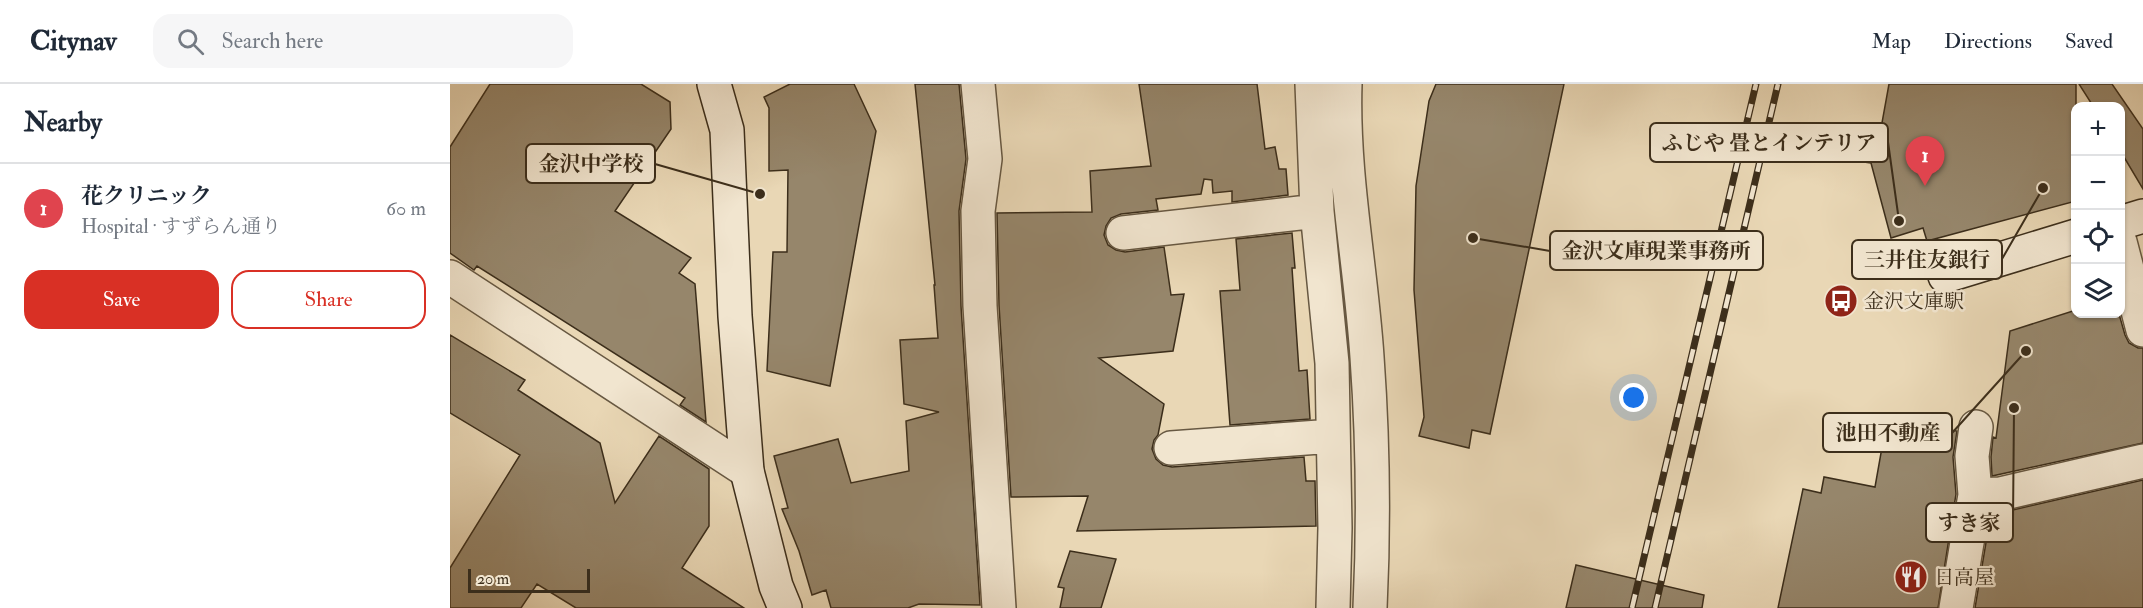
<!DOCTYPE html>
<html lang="en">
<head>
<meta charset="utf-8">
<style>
	:root { --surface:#fff; --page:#f6f6f7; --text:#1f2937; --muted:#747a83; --line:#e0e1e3; --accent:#d93025 }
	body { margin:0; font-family:"IM FELL Double Pica","Noto Serif JP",serif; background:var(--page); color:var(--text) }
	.controls { position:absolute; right:18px; top:18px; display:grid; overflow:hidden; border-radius:12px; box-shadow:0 2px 4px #0004 }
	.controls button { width:54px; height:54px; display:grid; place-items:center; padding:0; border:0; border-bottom:2px solid var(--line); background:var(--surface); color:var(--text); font:30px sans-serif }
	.scale { position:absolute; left:18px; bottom:15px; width:122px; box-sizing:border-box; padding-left:6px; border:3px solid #3c2e1b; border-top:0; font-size:16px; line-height:21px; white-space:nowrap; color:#3c2e1b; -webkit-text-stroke:4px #f1e5cf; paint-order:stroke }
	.you { position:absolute; left:1184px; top:314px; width:21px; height:21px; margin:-15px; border:4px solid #fff; border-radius:50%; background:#1a73e8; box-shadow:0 0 0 9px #1a73e833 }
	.badge { display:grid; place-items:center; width:39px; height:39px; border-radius:50%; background:var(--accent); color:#fff; font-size:20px; font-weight:700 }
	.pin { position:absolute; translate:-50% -50px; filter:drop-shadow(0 2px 3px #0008) }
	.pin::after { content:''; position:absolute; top:32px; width:21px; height:18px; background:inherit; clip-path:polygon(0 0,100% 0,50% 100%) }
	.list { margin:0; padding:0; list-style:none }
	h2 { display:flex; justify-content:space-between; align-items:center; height:78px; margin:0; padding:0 24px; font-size:26px }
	h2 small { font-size:20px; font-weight:400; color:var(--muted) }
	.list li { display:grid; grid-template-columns:39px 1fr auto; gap:18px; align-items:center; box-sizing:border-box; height:90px; padding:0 24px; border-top:2px solid var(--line) }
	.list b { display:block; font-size:22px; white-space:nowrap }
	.list p { margin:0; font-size:20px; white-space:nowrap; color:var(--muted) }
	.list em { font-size:20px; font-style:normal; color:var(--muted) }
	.actions { display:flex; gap:12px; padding:18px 24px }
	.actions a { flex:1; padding:14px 0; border:2px solid var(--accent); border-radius:18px; text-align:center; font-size:21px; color:var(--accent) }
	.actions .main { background:var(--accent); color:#fff }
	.icon { flex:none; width:33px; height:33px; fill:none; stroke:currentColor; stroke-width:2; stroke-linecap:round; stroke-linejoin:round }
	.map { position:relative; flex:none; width:1693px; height:524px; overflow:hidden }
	header { display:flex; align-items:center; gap:36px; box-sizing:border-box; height:84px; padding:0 30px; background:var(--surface); border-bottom:2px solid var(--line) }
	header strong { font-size:28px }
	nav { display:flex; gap:33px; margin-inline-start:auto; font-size:21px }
	.search { width:420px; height:54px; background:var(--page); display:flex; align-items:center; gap:15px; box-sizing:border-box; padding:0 21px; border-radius:18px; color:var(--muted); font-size:22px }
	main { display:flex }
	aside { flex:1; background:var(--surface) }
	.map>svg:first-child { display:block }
</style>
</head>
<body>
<header>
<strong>Citynav</strong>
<div class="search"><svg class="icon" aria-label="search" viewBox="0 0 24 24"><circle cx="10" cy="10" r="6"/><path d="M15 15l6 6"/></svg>Search here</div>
<nav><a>Map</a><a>Directions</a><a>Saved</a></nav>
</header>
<main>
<aside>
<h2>Nearby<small></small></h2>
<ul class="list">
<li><span class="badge" style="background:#e0444e">1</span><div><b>花クリニック</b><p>Hospital · すずらん通り</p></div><em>60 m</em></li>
</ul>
<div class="actions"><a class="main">Save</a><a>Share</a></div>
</aside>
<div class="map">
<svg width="1693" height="524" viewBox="0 0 1693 524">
	<rect width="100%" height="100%" fill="#e9d7b5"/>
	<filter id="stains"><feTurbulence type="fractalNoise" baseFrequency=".00333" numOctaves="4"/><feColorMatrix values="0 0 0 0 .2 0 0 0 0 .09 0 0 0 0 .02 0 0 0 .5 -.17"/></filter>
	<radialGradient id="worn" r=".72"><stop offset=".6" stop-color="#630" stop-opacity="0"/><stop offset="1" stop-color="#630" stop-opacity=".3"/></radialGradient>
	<path fill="#96866b" stroke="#3c2e1b" stroke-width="1.5" d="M40 0H191L220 18 221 45 165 127 241 174 229 189 245 200 256 338 230 321 235 314 27 182 24 186 0 169V63Z
		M340 0H404L426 47 380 302 317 287 323 168H337L338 86 319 87V24L314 13Z
		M465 0H509L516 75 509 127 511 222 530 521 469 520 458 524H381L376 506 362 511 349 467 332 425 338 424 324 372 388 355 401 399 459 387 456 337 489 328 454 320 450 256 488 254 484 201H485Z
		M689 0H807L815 65 825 63 829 85H836L838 111 782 118V107L763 109 762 96 754 95 751 110 706 115 708 126 671 130 661 134 656 142 654 151 658 161 666 166 675 168 714 163 721 211 734 210 723 267 649 274 714 320 708 351 704 356 702 365 706 375 713 381 722 383 854 373 856 397H865L866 442 627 447 638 412 561 413 549 221 547 129 642 128 640 87 701 82Z
		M986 0H1114L1040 350 1022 346 1019 364 969 352 974 333 964 206 966 102 979 17Z
		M1439 0H1626V117L1477 157 1473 144 1441 154 1421 79 1350 69 1354 43 1430 50Z
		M1629 0H1662L1693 45V105L1671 68V22H1643Z
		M842 149 845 184H842L849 287 857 286 860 335 780 341 770 207 790 206 786 155Z
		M1626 226V230H1669L1675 251 1679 259 1688 264H1693V359L1542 392 1541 373 1543 353 1546 354 1560 247Z
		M0 251 75 296 68 306 150 359 165 419 209 352 259 385V442L232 484 294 524H126L87 500 71 524H0V484L70 371 0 329Z
		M1437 335 1507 347 1503 373 1506 410 1488 524H1328L1353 405 1371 409 1374 393 1425 403Z
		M1693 396V524H1525L1541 429 1554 428Z
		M620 467 666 475 651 524H610L614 504 608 503Z
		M1126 481 1254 511 1252 524H1116Z"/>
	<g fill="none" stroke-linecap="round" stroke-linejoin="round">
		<defs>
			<path id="street" d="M528 0 535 75 528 127 530 222 549 524
				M862 0 867 127 882 279 885 444 883 524
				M895 0C892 91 911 182 917 273 923 356 924 440 920 524
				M673 149 867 127
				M1670 158 1693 246
				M0 193 297 387
				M721 364 883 352
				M1525 411 1550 410 1693 377
				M1506 524 1525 411 1522 372 1526 343"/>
			<path id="secondary" d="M264 0 277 46 285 232 297 387 326 502 335 524
				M1670 139 1693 132
				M1495 192 1626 152"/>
		</defs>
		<use href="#street" stroke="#675842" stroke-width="36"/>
		<use href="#secondary" stroke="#3c2e1b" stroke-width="36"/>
		<use href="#street" stroke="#f1e5cf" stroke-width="33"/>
		<use href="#secondary" stroke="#f1e5cf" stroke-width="33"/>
		<defs>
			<path id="rail" d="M1182 524 1306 0
				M1205 524 1328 0"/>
		</defs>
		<use href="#rail" stroke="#3c2e1b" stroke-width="7"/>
		<use href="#rail" stroke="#f1e5cf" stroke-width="4.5" stroke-dasharray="14" stroke-linecap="butt"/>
	</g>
	<defs>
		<symbol id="bus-disc" viewBox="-11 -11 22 22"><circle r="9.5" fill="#8f2418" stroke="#f1e5cf"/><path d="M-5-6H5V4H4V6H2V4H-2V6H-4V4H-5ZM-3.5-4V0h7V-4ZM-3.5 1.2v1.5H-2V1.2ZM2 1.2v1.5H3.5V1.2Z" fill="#fff"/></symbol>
		<symbol id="restaurant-disc" viewBox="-11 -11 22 22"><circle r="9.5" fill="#8f2418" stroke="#f1e5cf"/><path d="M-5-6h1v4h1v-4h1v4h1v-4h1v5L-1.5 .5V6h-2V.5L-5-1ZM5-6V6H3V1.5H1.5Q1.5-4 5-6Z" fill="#fff"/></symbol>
	</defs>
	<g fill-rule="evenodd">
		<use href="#bus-disc" x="1372" y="198" width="38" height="38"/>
		<use href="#restaurant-disc" x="1442" y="474" width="38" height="38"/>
	</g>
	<g text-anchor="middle" stroke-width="5" stroke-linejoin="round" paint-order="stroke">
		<g font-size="20" fill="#3c2e1b" stroke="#f1e5cf" text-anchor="start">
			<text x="1414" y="224">金沢文庫駅</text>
			<text x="1484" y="500">日高屋</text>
		</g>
	</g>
	<path fill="none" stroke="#3c2e1b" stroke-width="2" d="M1449 137L1438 58M310 110L205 80M1023 154L1100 167M1593 104L1552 175M1576 267L1502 349M1564 324L1563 438"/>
	<g fill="#3c2e1b" stroke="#f1e5cf" stroke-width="2">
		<circle cx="1449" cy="137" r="6"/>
		<circle cx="310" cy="110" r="6"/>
		<circle cx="1023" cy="154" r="6"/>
		<circle cx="1593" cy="104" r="6"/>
		<circle cx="1576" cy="267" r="6"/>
		<circle cx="1564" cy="324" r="6"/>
	</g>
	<g fill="#f1e5cf" stroke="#3c2e1b" stroke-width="2">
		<rect x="1200" y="39" width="238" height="39" rx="6"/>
		<rect x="76" y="60" width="129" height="39" rx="6"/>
		<rect x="1100" y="147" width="213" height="39" rx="6"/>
		<rect x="1402" y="156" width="150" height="39" rx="6"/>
		<rect x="1373" y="329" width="129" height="39" rx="6"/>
		<rect x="1476" y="419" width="87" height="39" rx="6"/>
	</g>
	<g font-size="21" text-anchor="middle" font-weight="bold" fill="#3c2e1b">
		<text x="1319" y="66">ふじや 畳とインテリア</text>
		<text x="141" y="87">金沢中学校</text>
		<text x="1206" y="174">金沢文庫現業事務所</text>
		<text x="1477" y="183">三井住友銀行</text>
		<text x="1438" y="356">池田不動産</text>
		<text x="1519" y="446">すき家</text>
	</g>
	<rect width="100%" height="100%" filter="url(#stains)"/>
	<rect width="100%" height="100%" fill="url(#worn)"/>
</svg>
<div class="controls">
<button>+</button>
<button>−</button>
<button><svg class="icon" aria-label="locate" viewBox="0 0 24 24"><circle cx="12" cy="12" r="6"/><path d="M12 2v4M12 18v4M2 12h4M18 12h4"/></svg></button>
<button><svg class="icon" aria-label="layers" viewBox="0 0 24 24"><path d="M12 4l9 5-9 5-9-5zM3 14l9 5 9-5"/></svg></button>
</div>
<div class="scale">20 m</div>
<div class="you"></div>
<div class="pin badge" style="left:1475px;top:102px;background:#e0444e">1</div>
</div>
</main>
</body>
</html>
